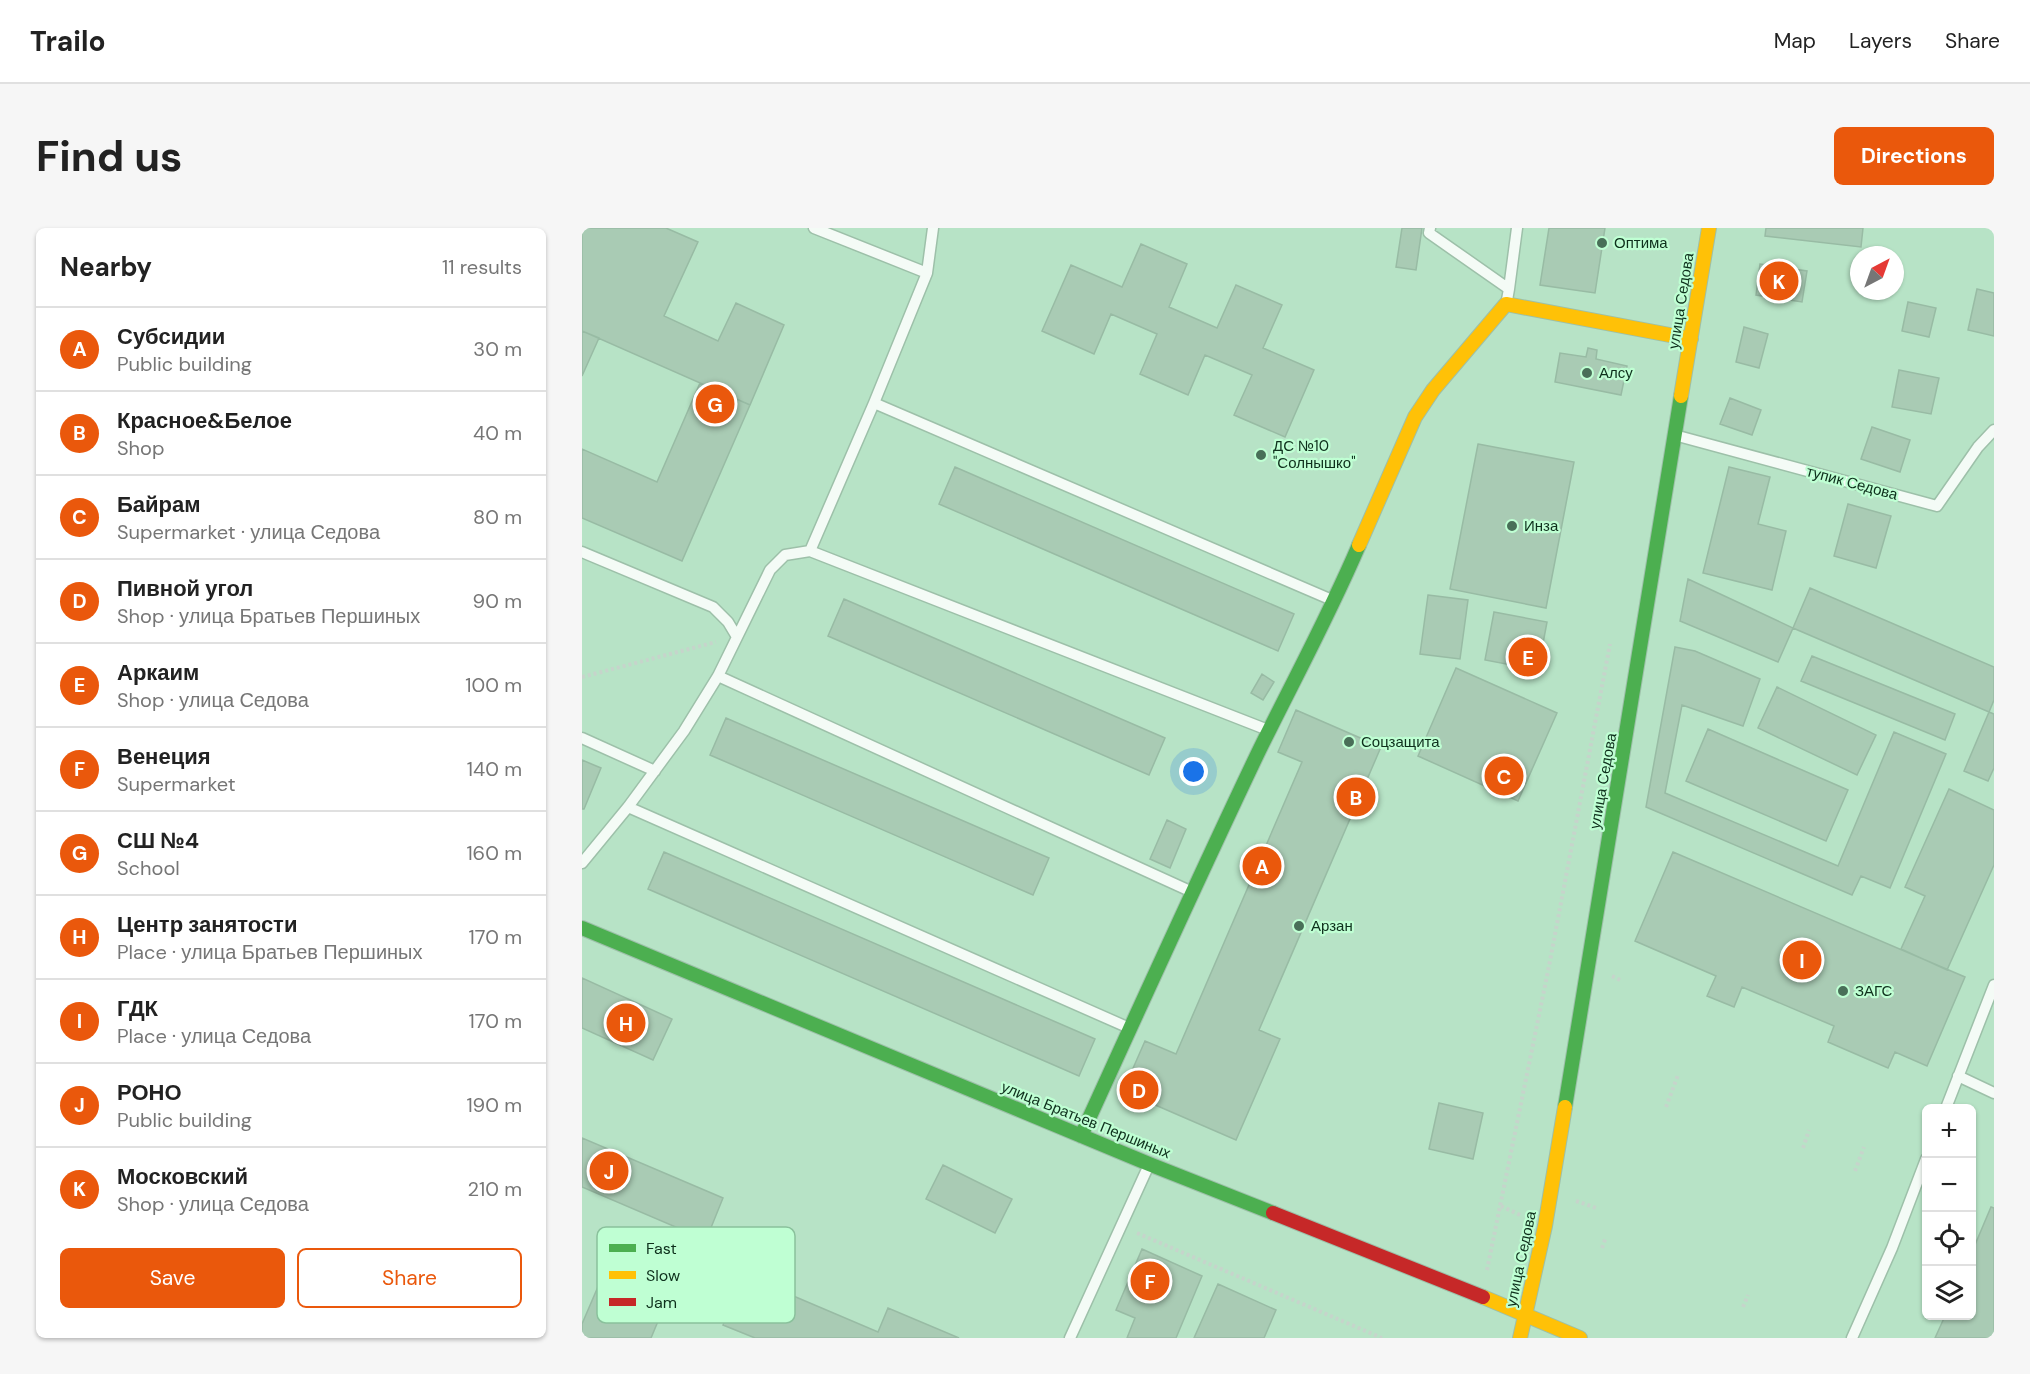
<!DOCTYPE html>
<html lang="en">
<head>
<meta charset="utf-8">
<style>
	:root { --surface:#fff; --page:#f6f6f6; --text:#222; --muted:#767676; --line:#e0e0e0; --accent:#ea580c }
	body { margin:0; font-family:"DM Sans",sans-serif; background:var(--page); color:var(--text) }
	.controls { position:absolute; right:18px; bottom:18px; display:grid; overflow:hidden; border-radius:9px; box-shadow:0 2px 4px #0004 }
	.controls button { width:54px; height:54px; display:grid; place-items:center; padding:0; border:0; border-bottom:2px solid var(--line); background:var(--surface); color:var(--text); font:30px sans-serif }
	.compass { position:absolute; left:1268px; top:18px; width:54px; height:54px; border-radius:50%; background:var(--surface); box-shadow:0 2px 4px #0004; rotate:41deg }
	.you { position:absolute; left:612px; top:544px; width:21px; height:21px; margin:-15px; border:4px solid #fff; border-radius:50%; background:#1a73e8; box-shadow:0 0 0 9px #1a73e833 }
	.badge { display:grid; place-items:center; width:39px; height:39px; border-radius:50%; background:var(--accent); color:#fff; font-size:20px; font-weight:700 }
	.pin { position:absolute; translate:-50% -50%; border:3px solid #fff; box-shadow:0 2px 6px #0006 }
	.list { margin:0; padding:0; list-style:none }
	h2 { display:flex; justify-content:space-between; align-items:center; height:78px; margin:0; padding:0 24px; font-size:26px }
	h2 small { font-size:20px; font-weight:400; color:var(--muted) }
	.list li { display:grid; grid-template-columns:39px 1fr auto; gap:18px; align-items:center; box-sizing:border-box; height:84px; padding:0 24px; border-top:2px solid var(--line) }
	.list b { display:block; font-size:22px; white-space:nowrap }
	.list p { margin:0; font-size:20px; white-space:nowrap; color:var(--muted) }
	.list em { font-size:20px; font-style:normal; color:var(--muted) }
	.actions { display:flex; gap:12px; padding:18px 24px }
	.actions a { flex:1; padding:14px 0; border:2px solid var(--accent); border-radius:9px; text-align:center; font-size:21px; color:var(--accent) }
	.actions .main { background:var(--accent); color:#fff }
	.icon { flex:none; width:33px; height:33px; fill:none; stroke:currentColor; stroke-width:2; stroke-linecap:round; stroke-linejoin:round }
	.map { position:relative; flex:none; width:1412px; height:1110px; overflow:hidden; border-radius:9px }
	header { display:flex; align-items:center; gap:36px; box-sizing:border-box; height:84px; padding:0 30px; background:var(--surface); border-bottom:2px solid var(--line) }
	header strong { font-size:28px }
	nav { display:flex; gap:33px; margin-inline-start:auto; font-size:21px }
	.intro { display:flex; align-items:center; justify-content:space-between; box-sizing:border-box; height:144px; padding:0 36px }
	h1 { margin:0; font-size:42px }
	.button { padding:15px 27px; border-radius:9px; background:var(--accent); color:#fff; font-size:21px; font-weight:700 }
	main { display:flex; gap:36px; padding:0 36px }
	aside { flex:1; background:var(--surface); border-radius:9px; box-shadow:0 2px 4px #0004 }
	.map>svg:first-child { display:block }
</style>
</head>
<body>
<header>
<strong>Trailo</strong>
<nav><a>Map</a><a>Layers</a><a>Share</a></nav>
</header>
<div class="intro"><h1>Find us</h1><a class="button">Directions</a></div>
<main>
<aside>
<h2>Nearby<small>11 results</small></h2>
<ul class="list">
<li><span class="badge">A</span><div><b>Субсидии</b><p>Public building</p></div><em>30 m</em></li>
<li><span class="badge">B</span><div><b>Красное&amp;Белое</b><p>Shop</p></div><em>40 m</em></li>
<li><span class="badge">C</span><div><b>Байрам</b><p>Supermarket · улица Седова</p></div><em>80 m</em></li>
<li><span class="badge">D</span><div><b>Пивной угол</b><p>Shop · улица Братьев Першиных</p></div><em>90 m</em></li>
<li><span class="badge">E</span><div><b>Аркаим</b><p>Shop · улица Седова</p></div><em>100 m</em></li>
<li><span class="badge">F</span><div><b>Венеция</b><p>Supermarket</p></div><em>140 m</em></li>
<li><span class="badge">G</span><div><b>СШ №4</b><p>School</p></div><em>160 m</em></li>
<li><span class="badge">H</span><div><b>Центр занятости</b><p>Place · улица Братьев Першиных</p></div><em>170 m</em></li>
<li><span class="badge">I</span><div><b>ГДК</b><p>Place · улица Седова</p></div><em>170 m</em></li>
<li><span class="badge">J</span><div><b>РОНО</b><p>Public building</p></div><em>190 m</em></li>
<li><span class="badge">K</span><div><b>Московский</b><p>Shop · улица Седова</p></div><em>210 m</em></li>
</ul>
<div class="actions"><a class="main">Save</a><a>Share</a></div>
</aside>
<div class="map">
<svg width="1412" height="1110" viewBox="0 0 1412 1110">
	<rect width="100%" height="100%" fill="#b7e3c6"/>
	<path fill="#a9cbb4" stroke="#98bba4" stroke-width="1.5" d="M0 0H84L116 14 82 88 136 113 154 75 202 97 168 177 0 103Z
		M820 0H840L834 42 814 39Z
		M967 0H1023L1013 65 958 57Z
		M1184 0H1281L1279 19 1183 8Z
		M559 16 605 36 587 79 635 100 654 57 700 77 681 120 732 142 703 209 652 187 670 147 623 127 606 167 558 146 575 106 529 86 512 126 460 103 489 37 540 59Z
		M1178 36 1225 43 1220 74 1174 67Z
		M1395 61 1412 65V108L1386 102Z
		M1326 74 1354 80 1347 109 1320 103Z
		M1162 99 1186 106 1177 140 1154 134Z
		M0 103 17 110 0 148Z
		M1006 120 1015 122 1014 131 1045 138 1039 167 973 154 978 125 1004 129Z
		M1317 142 1357 150 1349 186 1310 179Z
		M118 155 168 177 100 333 0 290V221L75 254Z
		M1148 170 1179 182 1170 207 1138 196Z
		M1290 199 1328 212 1318 244 1279 231Z
		M896 216 992 234 964 380 868 361Z
		M373 239 712 386 696 423 357 276Z
		M1147 239 1188 249 1176 296 1204 303 1190 362 1121 345Z
		M1266 276 1309 288 1294 340 1252 328Z
		M1106 351 1211 400 1196 434 1098 393Z
		M1228 360 1412 439V472L1407 484 1211 400Z
		M846 367 886 372 878 431 838 426Z
		M262 371 583 510 567 547 246 408Z
		M912 384 965 394 956 442 903 432Z
		M1093 419 1113 423 1178 451 1161 498 1100 477 1083 565 1256 638 1312 504 1364 526 1308 660 1279 648 1270 667 1064 579Z
		M1230 428 1373 486 1363 512 1219 453Z
		M874 440 975 485 936 573 836 528Z
		M680 446 692 454 681 472 669 465Z
		M1195 459 1294 507 1275 547 1176 500Z
		M714 482 799 519 677 802 698 811 654 912 541 863 563 813 594 826 720 534 696 524Z
		M1407 484 1412 486V540L1406 553 1382 543Z
		M144 490 467 630 451 667 128 527Z
		M1126 501 1266 562 1244 613 1104 553Z
		M0 532 19 540 2 581H0Z
		M1367 561 1412 582V637L1365 742 1319 721 1343 668 1323 659Z
		M585 592 604 601 588 640 568 631Z
		M82 624 513 811 497 848 66 661Z
		M1091 624 1383 749 1345 838 1313 824 1306 840 1246 814 1252 798 1160 759 1152 779 1125 768 1134 748 1053 713Z
		M0 750 90 791 71 832 0 800Z
		M857 875 901 885 891 931 847 921Z
		M0 910 141 970 124 1012 0 959Z
		M361 937 430 971 413 1005 344 971Z
		M1409 979 1412 980V1110H1353L1363 1088H1390V1024Z
		M39 1005 102 1031 69 1110H3L0 1109V1096Z
		M560 1021 620 1048 594 1110H545L553 1090 534 1082Z
		M162 1047 296 1104 306 1080 377 1110H173L141 1097Z
		M636 1056 694 1082 682 1110H612Z"/>
	<g fill="none" stroke-linecap="round" stroke-linejoin="round">
		<defs>
			<path id="lane" d="M232 0 345 45 351 0
				M848 0 847 5 927 61 925 72
				M927 61 935 0
				M292 175 750 372
				M1096 208 1355 278 1396 219 1412 202
				M228 323 292 175 345 45
				M0 324 131 379 146 394 155 409
				M136 448 608 663
				M0 510 73 543
				M46 579 545 799
				M0 635 46 579 102 503 136 448 188 342 203 327 228 323 686 502
				M1376 848 1412 865
				M1364 880 1412 757
				M488 1110 566 939
				M1270 1110 1310 1020 1344 931"/>
			<path id="fast" d="M0 700 567 936 691 985
				M983 879 1099 168
				M499 908C557 781 614 655 674 529 708 459 746 390 777 317"/>
			<path id="slow" d="M1099 168 1127 0
				M777 317 833 189 851 162 924 76 1109 111
				M901 1069 998 1110
				M938 1110 963 998 983 879"/>
			<path id="jam" d="M691 985 901 1069"/>
		</defs>
		<use href="#lane" stroke="#9dc0a9" stroke-width="13"/>
		<use href="#fast" stroke="#9dc0a9" stroke-width="16"/>
		<use href="#slow" stroke="#9dc0a9" stroke-width="16"/>
		<use href="#jam" stroke="#9dc0a9" stroke-width="16"/>
		<path stroke="#c6d4cb" stroke-width="4" stroke-dasharray="3 3" stroke-linecap="butt" d="M0 449 134 414
			M1030 748 1040 753
			M1084 879 1096 847
			M1221 920 1227 902
			M1273 943 1282 919
			M994 973 1014 980
			M919 978 938 987
			M555 1005 800 1110
			M1020 1020 1024 1009
			M905 1042 967 738 1028 416
			M1161 1079 1166 1067"/>
		<use href="#lane" stroke="#f4fbf6" stroke-width="10"/>
		<use href="#fast" stroke="#4caf50" stroke-width="14"/>
		<use href="#slow" stroke="#ffc107" stroke-width="14"/>
		<use href="#jam" stroke="#c62828" stroke-width="14"/>
	</g>
	<g fill="#496f58" stroke="#bfffd3" stroke-width="2">
		<circle cx="1020" cy="15" r="6"/>
		<circle cx="1005" cy="145" r="6"/>
		<circle cx="679" cy="227" r="6"/>
		<circle cx="930" cy="298" r="6"/>
		<circle cx="767" cy="514" r="6"/>
		<circle cx="717" cy="698" r="6"/>
		<circle cx="1261" cy="763" r="6"/>
	</g>
	<g text-anchor="middle" stroke-width="4.5" stroke-linejoin="round" paint-order="stroke">
		<g font-size="15" fill="#0e301c" stroke="#bfffd3" text-anchor="start">
			<text x="1032" y="20">Оптима</text>
			<text x="1017" y="150">Алсу</text>
			<text x="691" y="223">ДС №10<tspan x="691" dy="17">"Солнышко"</tspan></text>
			<text x="942" y="303">Инза</text>
			<text x="779" y="519">Соцзащита</text>
			<text x="729" y="703">Арзан</text>
			<text x="1273" y="768">ЗАГС</text>
		</g>
		<g font-size="15" fill="#0e301c" stroke="#bfffd3">
			<text transform="translate(1099 73) rotate(-81)" y="5">улица Седова</text>
			<text transform="translate(1270 255) rotate(15)" y="5">тупик Седова</text>
			<text transform="translate(1021 553) rotate(-80)" y="5">улица Седова</text>
			<text transform="translate(504 892) rotate(22)" y="5">улица Братьев Першиных</text>
			<text transform="translate(939 1031) rotate(-78)" y="5">улица Седова</text>
		</g>
	</g>
	<rect x="15" y="999" width="198" height="96" rx="9" fill="#bfffd3" stroke="#8ac19c" stroke-width="1.5"/>
	<rect x="27" y="1016" width="27" height="8" fill="#4caf50"/>
	<rect x="27" y="1043" width="27" height="8" fill="#ffc107"/>
	<rect x="27" y="1070" width="27" height="8" fill="#c62828"/>
	<g font-size="16" fill="#0e301c">
		<text x="64" y="1026">Fast</text>
		<text x="64" y="1053">Slow</text>
		<text x="64" y="1080">Jam</text>
	</g>
</svg>
<div class="controls">
<button>+</button>
<button>−</button>
<button><svg class="icon" aria-label="locate" viewBox="0 0 24 24"><circle cx="12" cy="12" r="6"/><path d="M12 2v4M12 18v4M2 12h4M18 12h4"/></svg></button>
<button><svg class="icon" aria-label="layers" viewBox="0 0 24 24"><path d="M12 4l9 5-9 5-9-5zM3 14l9 5 9-5"/></svg></button>
</div>
<svg class="compass" viewBox="-18 -18 36 36"><path d="M0-13l5 13h-10z" fill="#e53935"/><path d="M0 13l5-13h-10z" fill="#767676"/></svg>
<div class="you"></div>
<div class="pin badge" style="left:680px;top:638px">A</div>
<div class="pin badge" style="left:774px;top:569px">B</div>
<div class="pin badge" style="left:922px;top:548px">C</div>
<div class="pin badge" style="left:557px;top:862px">D</div>
<div class="pin badge" style="left:946px;top:429px">E</div>
<div class="pin badge" style="left:568px;top:1053px">F</div>
<div class="pin badge" style="left:133px;top:176px">G</div>
<div class="pin badge" style="left:44px;top:795px">H</div>
<div class="pin badge" style="left:1220px;top:732px">I</div>
<div class="pin badge" style="left:27px;top:943px">J</div>
<div class="pin badge" style="left:1197px;top:53px">K</div>
</div>
</main>
</body>
</html>
